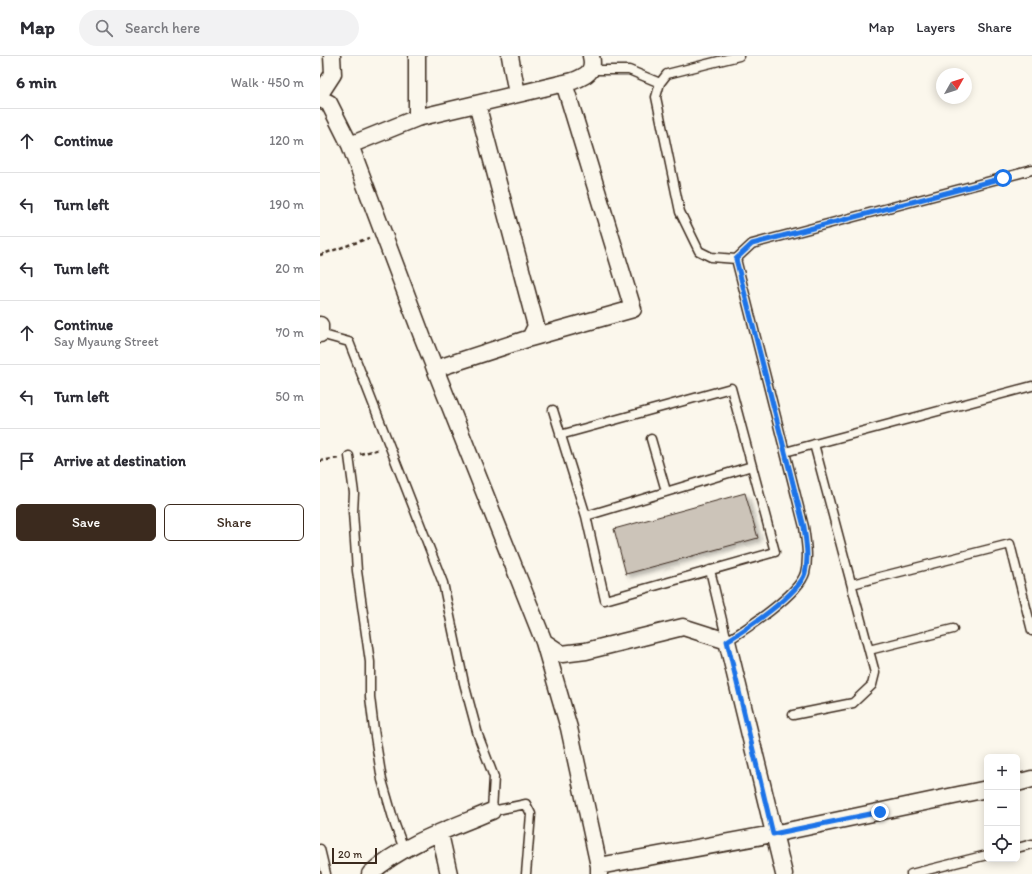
<!DOCTYPE html>
<html lang="en">
<head>
<meta charset="utf-8">
<style>
	:root { --surface:#fff; --page:#f2f2f3; --text:#2b2b33; --muted:#7c7c81; --line:#e1e1e2; --accent:#3b2a1e }
	body { margin:0; font-family:Itim,sans-serif; background:var(--page); color:var(--text) }
	.controls { position:absolute; right:12px; bottom:12px; display:grid; overflow:hidden; border-radius:6px; box-shadow:0 2px 10px #0003 }
	.controls button { width:36px; height:36px; display:grid; place-items:center; padding:0; border:0; border-bottom:1px solid var(--line); background:var(--surface); color:var(--text); font:20px sans-serif }
	.compass { position:absolute; left:616px; top:12px; width:36px; height:36px; border-radius:50%; background:var(--surface); box-shadow:0 2px 10px #0003; rotate:51deg }
	.scale { position:absolute; left:12px; bottom:10px; width:45px; box-sizing:border-box; padding-left:4px; border:2px solid #3b2a1e; border-top:0; font-size:11px; line-height:14px; white-space:nowrap; color:#3b2a1e; -webkit-text-stroke:3px #fbf7ec; paint-order:stroke }
	.stop { position:absolute; width:12px; height:12px; margin:-9px; border:3px solid #1a73e8; border-radius:50%; background:#fff }
	.stop.end { background:#1a73e8; border-color:#fff; box-shadow:0 1px 4px #0008 }
	.list { margin:0; padding:0; list-style:none }
	h2 { display:flex; justify-content:space-between; align-items:center; height:52px; margin:0; padding:0 16px; font-size:17px }
	h2 small { font-size:13px; font-weight:400; color:var(--muted) }
	.list li { display:grid; grid-template-columns:26px 1fr auto; gap:12px; align-items:center; box-sizing:border-box; height:64px; padding:0 16px; border-top:1px solid var(--line) }
	.list b { display:block; font-size:15px; white-space:nowrap }
	.list p { margin:0; font-size:13px; white-space:nowrap; color:var(--muted) }
	.list em { font-size:13px; font-style:normal; color:var(--muted) }
	.actions { display:flex; gap:8px; padding:12px 16px }
	.actions a { flex:1; padding:9px 0; border:1px solid var(--accent); border-radius:6px; text-align:center; font-size:14px; color:var(--accent) }
	.actions .main { background:var(--accent); color:#fff }
	.icon { flex:none; width:22px; height:22px; fill:none; stroke:currentColor; stroke-width:2; stroke-linecap:round; stroke-linejoin:round }
	.map { position:relative; flex:none; width:712px; height:818px; overflow:hidden }
	header { display:flex; align-items:center; gap:24px; box-sizing:border-box; height:56px; padding:0 20px; background:var(--surface); border-bottom:1px solid var(--line) }
	header strong { font-size:19px }
	nav { display:flex; gap:22px; margin-inline-start:auto; font-size:14px }
	.search { width:280px; height:36px; background:var(--page); display:flex; align-items:center; gap:10px; box-sizing:border-box; padding:0 14px; border-radius:22px; color:var(--muted); font-size:15px }
	main { display:flex }
	aside { flex:1; background:var(--surface) }
	.map>svg:first-child { display:block }
</style>
</head>
<body>
<header>
<strong>Map</strong>
<div class="search"><svg class="icon" aria-label="search" viewBox="0 0 24 24"><circle cx="10" cy="10" r="6"/><path d="M15 15l6 6"/></svg>Search here</div>
<nav><a>Map</a><a>Layers</a><a>Share</a></nav>
</header>
<main>
<aside>
<h2>6 min<small>Walk · 450 m</small></h2>
<ul class="list">
<li><svg class="icon" aria-label="ahead" viewBox="0 0 24 24"><path d="M12 20V5M6 11l6-6 6 6"/></svg><div><b>Continue</b></div><em>120 m</em></li>
<li><svg class="icon" aria-label="left" viewBox="0 0 24 24"><path d="M17 20v-9H6M10 6l-5 5 5 5"/></svg><div><b>Turn left</b></div><em>190 m</em></li>
<li><svg class="icon" aria-label="left" viewBox="0 0 24 24"><path d="M17 20v-9H6M10 6l-5 5 5 5"/></svg><div><b>Turn left</b></div><em>20 m</em></li>
<li><svg class="icon" aria-label="ahead" viewBox="0 0 24 24"><path d="M12 20V5M6 11l6-6 6 6"/></svg><div><b>Continue</b><p>Say Myaung Street</p></div><em>70 m</em></li>
<li><svg class="icon" aria-label="left" viewBox="0 0 24 24"><path d="M17 20v-9H6M10 6l-5 5 5 5"/></svg><div><b>Turn left</b></div><em>50 m</em></li>
<li><svg class="icon" aria-label="arrive" viewBox="0 0 24 24"><path d="M6 21V4h12l-3 4 3 4H6"/></svg><div><b>Arrive at destination</b></div></li>
</ul>
<div class="actions"><a class="main">Save</a><a>Share</a></div>
</aside>
<div class="map">
<svg width="712" height="818" viewBox="0 0 712 818">
	<defs>
		<filter id="shadow"><feDropShadow dx="3.5" dy="3.5" stdDeviation="2" flood-color="#0004"/></filter>
	</defs>
	<rect width="100%" height="100%" fill="#fbf7ec"/>
	<filter id="ink" filterUnits="userSpaceOnUse"><feTurbulence type="fractalNoise" baseFrequency=".025" numOctaves="2"/><feDisplacementMap in="SourceGraphic" scale="8" xChannelSelector="R" yChannelSelector="G"/><feConvolveMatrix kernelMatrix="1 2 1 2 8 2 1 2 1" color-interpolation-filters="sRGB"/></filter>
	<g filter="url(#ink)">
		<path fill="#ccc4b9" stroke="#3b2a1e" filter="url(#shadow)" d="M425 437 438 482 306 518 294 473Z"/>
		<g fill="none" stroke-linecap="round" stroke-linejoin="round">
			<defs>
				<path id="service" d="M419 0 347 18 340 27 336 41 360 156 379 195 391 201 416 203 432 188 712 114
					M271 14H309L340 27
					M0 280V278L29 286 123 527 144 627 158 679 174 721 172 755 206 748 211 758 206 818
					M233 354 266 460 285 544 455 496 411 332 240 379
					M331 383 346 435
					M465 396 712 330
					M29 400 34 437 33 456 37 515 50 606V641L54 674 62 724 75 769 84 793
					M266 460 432 410
					M390 514 407 585C426 573 479 538 485 517 489 502 486 486 484 471L416 203
					M532 528 690 488 712 575
					M549 594 633 573
					M473 659 533 647 552 629 555 617 494 388
					M697 792 712 788
					M0 793 6 818
					M591 818 667 799"/>
				<path id="minor" d="M97 0V62
					M190 0 197 38
					M0 38 13 18 12 0
					M0 43 9 47 30 89 102 280 224 586 242 598 266 595 363 571 407 585 464 818
					M30 89 97 62 253 25C266 20 275 16 271 0
					M0 269V278
					M210 282 313 253 244 27
					M115 313 210 282 216 270 157 48
					M224 586 249 672 279 810V818
					M697 727 712 723
					M120 778 129 818
					M279 810 453 778 667 733
					M50 818C80 789 134 771 172 755"/>
			</defs>
			<use href="#service" stroke="#3b2a1e" stroke-width="11"/>
			<use href="#minor" stroke="#3b2a1e" stroke-width="19"/>
			<path stroke="#3b2a1e" stroke-width="2.5" stroke-dasharray="4 3" stroke-linecap="butt" d="M0 199 49 182
				M40 398 60 393
				M0 405 19 402"/>
			<use href="#service" stroke="#fbf7ec" stroke-width="8"/>
			<use href="#minor" stroke="#fbf7ec" stroke-width="16"/>
		</g>
	</g>
	<g fill="none" stroke-linecap="round" stroke-linejoin="round" filter="url(#ink)">
		<path stroke="#1a73e8" stroke-width="5" d="M560 756 453 778 407 585C426 573 479 538 485 517 489 502 486 486 484 471L416 203 432 188 683 122"/>
	</g>
</svg>
<div class="controls">
<button>+</button>
<button>−</button>
<button><svg class="icon" aria-label="locate" viewBox="0 0 24 24"><circle cx="12" cy="12" r="6"/><path d="M12 2v4M12 18v4M2 12h4M18 12h4"/></svg></button>
</div>
<svg class="compass" viewBox="-18 -18 36 36"><path d="M0-13l5 13h-10z" fill="#e53935"/><path d="M0 13l5-13h-10z" fill="#7c7c81"/></svg>
<div class="scale">20 m</div>
<div class="stop" style="left:683px;top:122px"></div>
<div class="stop end" style="left:560px;top:756px"></div>
</div>
</main>
</body>
</html>
